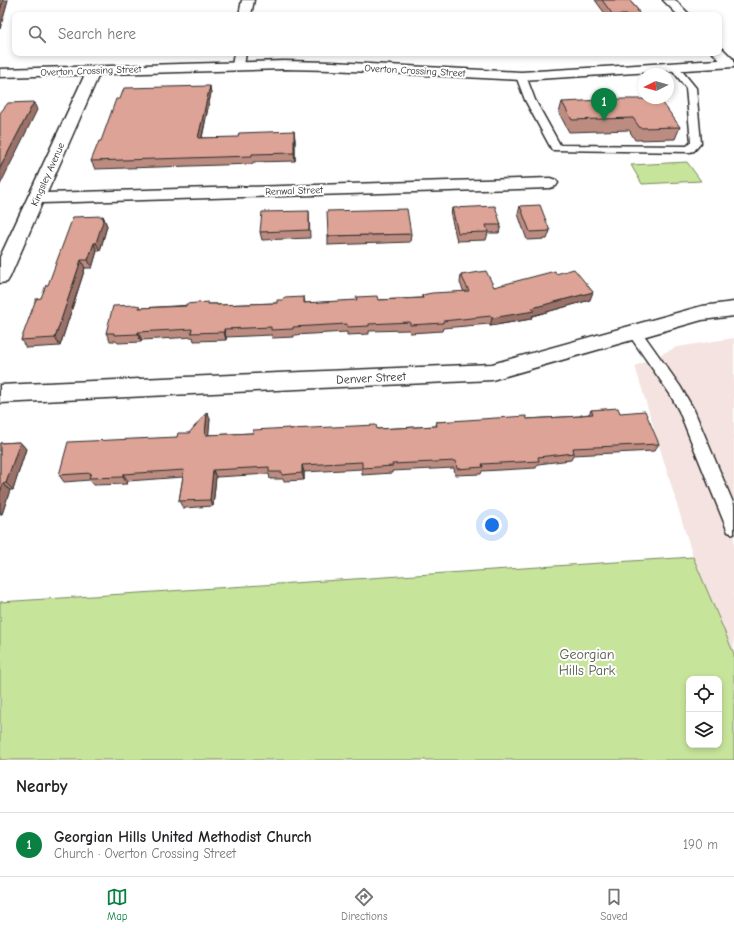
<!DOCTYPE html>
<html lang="en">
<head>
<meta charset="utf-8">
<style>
	:root { --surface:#fff; --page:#f2f2f2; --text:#202124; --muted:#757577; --line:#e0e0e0; --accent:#0b8043 }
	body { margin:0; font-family:"Comic Neue",sans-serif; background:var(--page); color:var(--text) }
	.controls { position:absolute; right:12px; bottom:12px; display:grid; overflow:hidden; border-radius:8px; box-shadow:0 2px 6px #0003 }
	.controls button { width:36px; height:36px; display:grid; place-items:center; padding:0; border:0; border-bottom:1px solid var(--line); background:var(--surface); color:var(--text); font:20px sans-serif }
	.compass { position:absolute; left:638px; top:68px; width:36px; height:36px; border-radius:50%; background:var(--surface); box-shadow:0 2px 6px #0003; rotate:265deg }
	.you { position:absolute; left:492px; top:525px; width:14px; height:14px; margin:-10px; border:3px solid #fff; border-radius:50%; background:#1a73e8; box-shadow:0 0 0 6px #1a73e833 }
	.badge { display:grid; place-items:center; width:26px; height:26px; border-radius:50%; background:var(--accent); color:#fff; font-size:13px; font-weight:700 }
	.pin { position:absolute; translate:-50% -33px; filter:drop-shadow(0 1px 2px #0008) }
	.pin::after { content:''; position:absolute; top:21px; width:14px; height:12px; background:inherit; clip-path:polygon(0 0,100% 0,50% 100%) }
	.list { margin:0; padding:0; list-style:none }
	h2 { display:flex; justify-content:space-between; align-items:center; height:52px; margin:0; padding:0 16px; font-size:17px }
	h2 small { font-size:13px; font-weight:400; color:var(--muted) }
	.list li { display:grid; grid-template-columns:26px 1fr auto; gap:12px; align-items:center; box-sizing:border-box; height:64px; padding:0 16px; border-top:1px solid var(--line) }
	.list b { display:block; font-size:15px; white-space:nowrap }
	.list p { margin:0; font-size:13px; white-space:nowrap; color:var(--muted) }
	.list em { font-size:13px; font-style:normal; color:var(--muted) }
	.icon { flex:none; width:22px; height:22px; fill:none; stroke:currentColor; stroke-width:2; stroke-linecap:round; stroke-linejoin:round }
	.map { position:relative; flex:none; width:734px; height:760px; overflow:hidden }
	.search { position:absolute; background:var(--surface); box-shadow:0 2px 6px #0003; left:12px; right:12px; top:12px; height:44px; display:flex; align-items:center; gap:10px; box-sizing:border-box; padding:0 14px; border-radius:8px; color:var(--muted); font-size:15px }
	.sheet { height:116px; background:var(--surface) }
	nav { display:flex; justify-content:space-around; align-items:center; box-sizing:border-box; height:56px; border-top:1px solid var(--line); background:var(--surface); font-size:11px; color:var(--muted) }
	nav a { display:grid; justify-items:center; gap:2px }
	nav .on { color:var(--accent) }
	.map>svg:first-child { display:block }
</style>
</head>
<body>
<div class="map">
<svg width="734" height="760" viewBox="0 0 734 760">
	<rect width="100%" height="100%" fill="#fff"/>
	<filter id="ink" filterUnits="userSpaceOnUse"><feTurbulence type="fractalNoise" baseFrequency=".025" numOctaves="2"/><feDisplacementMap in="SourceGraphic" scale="8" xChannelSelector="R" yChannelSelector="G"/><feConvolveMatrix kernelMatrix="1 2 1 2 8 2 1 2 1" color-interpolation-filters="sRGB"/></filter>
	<g filter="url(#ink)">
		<path fill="#f4e3e0" d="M734 338V654L693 557 635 366 677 347Z"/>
		<path fill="#c7e49b" stroke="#798863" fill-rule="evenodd" d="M687 162 701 181 642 184 631 165Z
			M693 557 734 654V760H0V602ZM689 679H719V745H689Z"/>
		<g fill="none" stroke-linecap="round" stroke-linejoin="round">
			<defs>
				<path id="service" d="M675 65 678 66 696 88 701 143 694 151 690 152 552 150 525 100 516 76 521 73 526 76 535 100 560 145 687 146 691 142 686 88 671 68Z
					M634 327 639 328 680 386 694 410 734 505V534L728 532 679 411 670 394 627 332 629 328Z"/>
				<path id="minor" d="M242 0H254L251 15H239Z
					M663 0H675L690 15H678Z
					M719 48 723 49 734 60V66H725L715 55 713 53H719Z
					M234 53H246L244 66 243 69H233L232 66Z
					M94 66 99 67 101 70 47 193 550 178 556 180 558 183 556 186 550 188 42 203 10 277 7 282 0 283V257L87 70 89 67Z
					M734 302V316L702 320 492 380 0 403V385L492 364 702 306Z"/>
				<path id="tertiary" d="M734 59V67L521 80 332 70 284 69 0 77V69L284 61 332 62 521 72Z"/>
			</defs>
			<use href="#service" stroke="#2b2b2b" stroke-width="3"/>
			<use href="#minor" stroke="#2b2b2b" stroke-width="3"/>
			<use href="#tertiary" stroke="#2b2b2b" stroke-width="3"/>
			<use href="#service" fill="#fff" fill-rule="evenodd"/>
			<use href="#minor" fill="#fff" fill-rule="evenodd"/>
			<use href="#tertiary" fill="#fff" fill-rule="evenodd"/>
		</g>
		<path fill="#bd8c81" stroke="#2b2b2b" d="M595 0H629L638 10V12L640 15H606Z
			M211 93 202 138 295 139V161L253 162V164L95 169 91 161Z
			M562 102 680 127 675 139 635 140 629 130 569 132 559 113Z
			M520 206 550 231 547 239 527 240 518 214Z
			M452 208 501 225 499 233H488L486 240 457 241 451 216Z
			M309 211 310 238 262 240 260 232Z
			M103 216 107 226 100 251H97L92 268H85L60 346 26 348 21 340 41 298Z
			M411 234 410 242 328 245V236Z
			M556 274 590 300 532 316 531 319 490 326 489 324 443 328 442 331 410 333 409 330 369 331V334L347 335V332L294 335V337L272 338V335L226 337V340L194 341 193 337 142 340 141 342 118 343 116 341H110L106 333 140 306 141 308 208 304H217V305L277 303 304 297 305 303 422 298V295L464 292 460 283 461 275 494 287Z
			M591 410 620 413 659 444 654 451 573 455 571 460 538 464 536 468 482 471 481 474 455 475 454 468 392 471V473L362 475V469L304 472V480L284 481 283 479H270L269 474 216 477 213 506 183 508 179 501 183 477 128 481 127 484 94 485 90 480 64 482 59 475 177 437 189 433 210 419 208 435 253 433 290 429H377L436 426V422L527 419 580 416 581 415 589 414Z
			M20 442 26 449 13 490H10L2 514H0V443Z"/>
		<path fill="#9a7269" stroke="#2b2b2b" d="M3 0H8L0 29V10Z
			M210 86 211 93 200 146 198 138Z
			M34 102 37 110 0 185V168Z
			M294 131 295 139V161L294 153Z
			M103 216 107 226 100 251 96 243Z
			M94 243 97 251 92 268 88 260Z
			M81 260 85 268 60 346 55 338Z
			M593 292 590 300 532 316 531 319 490 326 492 318Z
			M224 329 226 337V340L224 332Z
			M138 332 142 340 141 342 138 334Z
			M207 412 210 419 208 443 205 435Z
			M20 442 26 449 13 490 6 483Z
			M302 465 304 472V480L302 473Z
			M213 470 216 477 213 506 210 500Z
			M123 474 128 481 127 484 123 477Z
			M3 484 10 490 2 514 0 512V492Z"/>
		<path fill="#dca396" stroke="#2b2b2b" d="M0 0H3L0 10Z
			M602 0H629L638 10H637L640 15H613Z
			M210 86 198 138 238 137 239 133 294 131V153L252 154V156L91 161 99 141H101L116 99H120L124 88Z
			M623 99H660L680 127 640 128 633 118 572 120 562 102Z
			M34 102 0 168V113L8 103Z
			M540 205 550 231 530 232 520 206Z
			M495 206 501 225H486L488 232 458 233 452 208Z
			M407 209 411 234 328 236 327 211Z
			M309 211V230L260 232 262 212Z
			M103 216 102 218H104L96 243H94L88 260H81L55 338 21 340 36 299 41 298 46 285H48L73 217Z
			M574 269 593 292 532 308 534 311 492 318 491 316 443 321V323L410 325V322L369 324V326L347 327V324L293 327V329L271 330V327L224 329V332L191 333 192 329 138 332V334L114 335V333H106L113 306 135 305 140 306 139 308 186 306V304L208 302V304H217V305L277 303V300H284V298L304 297V303L357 300 356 297 377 296 378 300 423 298 422 295 432 293 469 291 461 275 486 271 494 287 555 271 556 274Z
			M618 408 620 413 645 411 659 444 573 448 574 453 538 457 539 461 482 464 483 467 457 469 456 461 392 464 393 466 362 468V462L302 465V473L282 475V472H269V467L213 470 210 500 179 501 184 470 123 474V477L89 478 91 473 59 475 68 442 177 437 178 433H189L207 412 205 435 253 433V430L290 428V429L376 425 377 429 437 426 436 422 526 416 527 419 581 416V415L593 414 591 410Z
			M20 442 6 483 3 484 0 492V443Z"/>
	</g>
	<g text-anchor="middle" stroke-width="4" stroke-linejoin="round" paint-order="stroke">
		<g font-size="10" fill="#2b2b2b" stroke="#fff">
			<text transform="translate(91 70) rotate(-2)" y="4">Overton Crossing Street</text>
			<text transform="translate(415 70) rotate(3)" y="4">Overton Crossing Street</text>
			<text transform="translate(47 174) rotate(-66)" y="4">Kingsley Avenue</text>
			<text transform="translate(294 190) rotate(-2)" y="4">Renwal Street</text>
		</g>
		<g font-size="12" fill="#2b2b2b" stroke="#fff">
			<text transform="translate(371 378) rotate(-3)" y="4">Denver Street</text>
		</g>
		<g font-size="14" fill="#525947" stroke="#fff">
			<text x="587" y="659">Georgian<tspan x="587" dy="16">Hills Park</tspan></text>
		</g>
	</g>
</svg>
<div class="controls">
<button><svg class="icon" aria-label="locate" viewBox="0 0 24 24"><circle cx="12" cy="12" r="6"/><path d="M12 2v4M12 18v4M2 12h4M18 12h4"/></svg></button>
<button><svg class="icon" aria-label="layers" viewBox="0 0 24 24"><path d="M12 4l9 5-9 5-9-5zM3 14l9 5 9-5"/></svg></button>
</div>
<svg class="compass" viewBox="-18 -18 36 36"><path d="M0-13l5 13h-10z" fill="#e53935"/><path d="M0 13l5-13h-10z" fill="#757577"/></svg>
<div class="you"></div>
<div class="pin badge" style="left:604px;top:121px">1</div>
<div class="search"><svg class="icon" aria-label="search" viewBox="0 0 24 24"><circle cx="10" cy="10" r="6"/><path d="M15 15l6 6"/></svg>Search here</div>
</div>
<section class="sheet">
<h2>Nearby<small></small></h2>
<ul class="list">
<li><span class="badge">1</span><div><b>Georgian Hills United Methodist Church</b><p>Church · Overton Crossing Street</p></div><em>190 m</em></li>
</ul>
</section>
<nav>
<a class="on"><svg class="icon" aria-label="map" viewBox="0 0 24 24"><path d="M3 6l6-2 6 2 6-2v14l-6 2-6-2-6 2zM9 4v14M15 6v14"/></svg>Map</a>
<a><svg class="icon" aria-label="directions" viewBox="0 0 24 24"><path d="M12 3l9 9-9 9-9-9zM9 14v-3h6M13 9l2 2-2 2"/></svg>Directions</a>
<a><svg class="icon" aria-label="saved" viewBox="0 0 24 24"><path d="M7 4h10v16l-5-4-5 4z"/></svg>Saved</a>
</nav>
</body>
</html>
